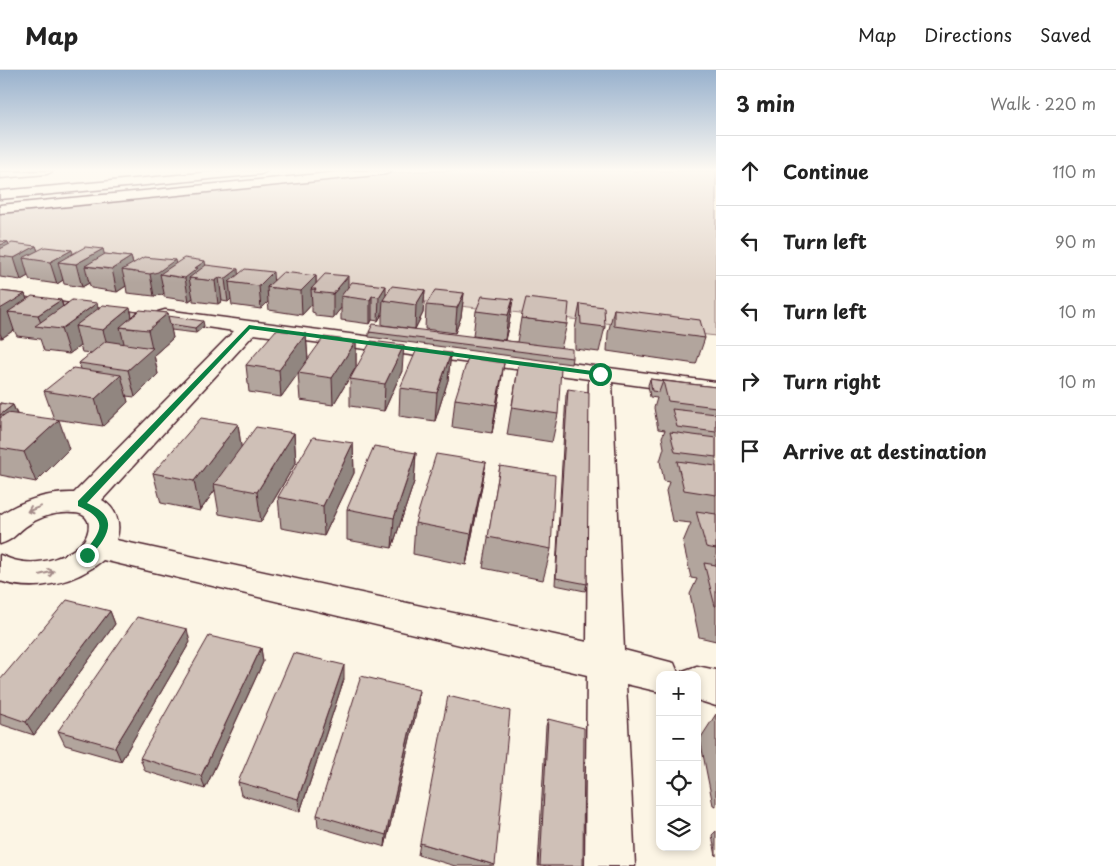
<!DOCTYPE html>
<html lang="en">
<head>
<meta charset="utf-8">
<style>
	:root { --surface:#fff; --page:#f6f6f6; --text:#222; --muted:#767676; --line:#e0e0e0 }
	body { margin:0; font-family:"Playpen Sans",sans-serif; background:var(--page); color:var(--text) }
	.controls { position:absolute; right:15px; bottom:15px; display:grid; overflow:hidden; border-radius:10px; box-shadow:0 2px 8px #0003 }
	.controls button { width:45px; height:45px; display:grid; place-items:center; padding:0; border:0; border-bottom:1px solid var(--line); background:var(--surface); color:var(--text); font:25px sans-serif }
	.stop { position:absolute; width:15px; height:15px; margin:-11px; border:4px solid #0b8043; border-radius:50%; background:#fff }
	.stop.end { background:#0b8043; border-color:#fff; box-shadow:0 1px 5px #0008 }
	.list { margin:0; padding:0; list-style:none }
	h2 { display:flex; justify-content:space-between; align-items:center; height:65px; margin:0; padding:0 20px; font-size:21px }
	h2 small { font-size:16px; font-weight:400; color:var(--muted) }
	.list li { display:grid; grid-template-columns:32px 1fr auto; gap:15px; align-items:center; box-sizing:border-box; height:70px; padding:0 20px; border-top:1px solid var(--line) }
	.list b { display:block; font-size:19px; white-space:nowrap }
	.list em { font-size:16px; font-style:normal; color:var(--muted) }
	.icon { flex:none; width:28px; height:28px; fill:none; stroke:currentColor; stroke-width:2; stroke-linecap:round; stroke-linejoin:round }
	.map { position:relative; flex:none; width:716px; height:796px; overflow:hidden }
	header { display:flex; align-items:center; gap:30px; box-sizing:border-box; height:70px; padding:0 25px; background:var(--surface); border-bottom:1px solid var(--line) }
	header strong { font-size:24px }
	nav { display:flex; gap:28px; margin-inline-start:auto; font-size:18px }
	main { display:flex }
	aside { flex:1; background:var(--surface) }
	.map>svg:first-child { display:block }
</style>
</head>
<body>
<header>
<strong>Map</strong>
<nav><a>Map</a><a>Directions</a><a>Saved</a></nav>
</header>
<main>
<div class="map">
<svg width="716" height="796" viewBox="0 0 716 796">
	<rect width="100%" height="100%" fill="#fcf5e5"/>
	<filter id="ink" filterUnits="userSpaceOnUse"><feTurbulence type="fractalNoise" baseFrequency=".02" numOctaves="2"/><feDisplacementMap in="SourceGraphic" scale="10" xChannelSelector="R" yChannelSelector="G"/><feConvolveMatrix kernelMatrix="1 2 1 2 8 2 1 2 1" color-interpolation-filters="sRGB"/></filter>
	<g filter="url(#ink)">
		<path fill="#e2d5ca" stroke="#967a7a" d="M417 101H716V266L0 182V142Z"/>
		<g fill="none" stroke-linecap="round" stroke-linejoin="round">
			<defs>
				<path id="minor" d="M165 240 716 312V326L612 312 624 580 674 593 679 605H660V622L626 614 635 796H585L587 605 103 490C75 513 35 523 0 511V485C6 487 12 490 18 491 39 496 72 487 85 469 88 464 90 456 88 451 85 444 79 443 72 443 55 442 39 447 25 457 15 465 13 470 0 474V445C20 431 49 422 74 423L234 261 158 250 155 246 158 242ZM254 264 589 309 587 572 116 470C122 454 116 438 102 430Z
					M697 596 716 600V636L697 630V605H681L683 601Z"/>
				<path id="major" d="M53 101 47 104 0 108V102Z
					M350 101H392L386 104 0 143V135Z"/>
				<path id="highway" d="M223 101H267L261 104 0 129V121Z"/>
			</defs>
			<use href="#minor" stroke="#4a1f2b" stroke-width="3"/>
			<use href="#major" stroke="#4a1f2b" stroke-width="3"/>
			<use href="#highway" stroke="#4a1f2b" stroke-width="3"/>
			<use href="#minor" fill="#fcf5e5" fill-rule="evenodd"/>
			<use href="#major" fill="#fcf5e5" fill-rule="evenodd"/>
			<use href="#highway" fill="#fcf5e5" fill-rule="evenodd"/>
		</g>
		<path fill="#b2a59d" stroke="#4a1f2b" d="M0 171 8 172 9 175 36 176 38 181 73 184 103 179 104 184 131 187 133 193 175 194 206 196 238 204 274 210 316 206V214L348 218 386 226 425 220 423 243 415 259 382 255V244L378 251 372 250 370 254 341 250V238L333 248 315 246V243L312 242V234L302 245 269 240 268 232 261 239 232 235 231 229 228 232 222 231 218 234 193 231V228L189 231 164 227V223L162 225 154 226 127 223 126 216 117 222 91 218 89 213 82 217 64 214 63 210 57 214 30 210 28 206 21 210 0 207Z
			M0 221 25 224 26 227 138 242 168 243V246L204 256 196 263 171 260 173 268 154 285 158 304 135 327 126 326 128 332 103 356 54 349 44 321 81 299 79 293 92 283 82 282 80 276 69 284 44 281 40 269 17 266 14 260 2 268H0Z
			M464 223 461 247 455 263 425 259 426 235Z
			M513 229 509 253 505 270 473 266 476 241Z
			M580 234 605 257 599 282 575 279V259Z
			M614 239 705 268 696 294 607 281 608 263Z
			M521 248 567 254 561 278 572 288 571 294 369 267V262L517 272Z
			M306 264 308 290 356 271V297L333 335 300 330 298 303 281 327 249 322 246 295Z
			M451 283 448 310 435 351 399 346 400 318Z
			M519 292 558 344 552 372 507 365Z
			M402 301 384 341 350 336V309Z
			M650 309 716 317V571L699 567 690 524 697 509 691 508 683 472 691 453 672 451 666 421 669 412 664 411 660 391 664 378 662 367 665 360 658 359 654 338 657 328 650 327 648 315Z
			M568 319 587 514 585 521 555 515 566 325Z
			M500 320 492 363 452 357 455 329Z
			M0 333 13 335 17 344 69 379 36 412 0 405Z
			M238 354 241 377 294 363 296 392 261 452 219 444 215 420 200 441 161 433 153 403Z
			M353 373 354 403 324 466 281 458 278 427Z
			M416 383 414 412 392 478 347 470V439Z
			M486 392 481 421 466 495 413 484 415 453Z
			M500 396 551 479 543 510 483 498Z
			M110 541 115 554 34 665 0 654V610Z
			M190 572 121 691 65 675 58 661Z
			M261 578 263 592 205 719 145 701 140 688Z
			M344 609 300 742 241 725 238 712Z
			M418 634 385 777 318 757 317 745Z
			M716 644V736L713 735 700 669Z
			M548 649 583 796H538L546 656Z
			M716 761V786L712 765Z
			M420 773 495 795 494 796H455L418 785Z"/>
		<path fill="#918680" stroke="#4a1f2b" d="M8 172 13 187 0 186V175Z
			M36 176 41 190 23 188 28 206 21 210 14 188Z
			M103 179 108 199 85 196 89 213 82 217 76 194Z
			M72 180 76 194 58 192 63 210 57 214 50 192Z
			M131 187 135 202 122 200 126 216 117 222 112 199Z
			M175 190 178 207 160 204 164 223 162 225 154 226 150 204Z
			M205 191 208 210 189 208 193 228 189 231 185 208 195 198Z
			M238 199 239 213 229 212 231 229 228 232 225 209Z
			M273 202 274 218 267 217 268 232 261 239 259 216Z
			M316 206V219H311L312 234 302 245 301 221Z
			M348 206V227L341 226V238L333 248V224Z
			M219 208 222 231 218 234 215 211Z
			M386 216V231L383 230 382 244 378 251 379 227Z
			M425 220 423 243 415 259 416 235Z
			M464 223 461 247 455 263 457 238Z
			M25 224 32 244 8 242 14 260 2 268 0 263V235Z
			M372 226V250L370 254V230Z
			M513 229 509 253 505 270 508 245Z
			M61 230 68 254 42 257 38 245Z
			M97 233 103 257 75 256 80 276 69 284 61 259Z
			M130 238 135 259 120 257 124 273 110 285 103 260Z
			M168 243 173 268 154 285 158 304 135 327 128 300 152 278 148 260Z
			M203 251 204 256 196 263 195 258Z
			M306 264 308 290 281 327 279 300Z
			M356 271V297L333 335 332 308Z
			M404 275 402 301 384 341 385 314Z
			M451 283 448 310 435 351 437 323Z
			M504 293 500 320 492 363 496 335Z
			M121 305 128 332 103 356 95 329Z
			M13 335 24 363 0 378V345Z
			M59 350 69 379 36 412 24 382Z
			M238 354 242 383 214 414 215 420 200 441 194 411Z
			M294 363 296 392 261 452 257 422Z
			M353 373 354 403 324 466 323 436Z
			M416 383 414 412 392 478 394 448Z
			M486 392 481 421 466 495 471 464Z
			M110 541 115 554 34 665 26 652Z
			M187 559 190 572 121 691 115 677Z
			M261 578 263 592 205 719 201 706Z
			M344 595V609L300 742 298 729Z
			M419 620 418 634 385 777 386 765Z"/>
		<path fill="#cfc0b7" stroke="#4a1f2b" d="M0 171 8 172 0 175Z
			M12 173 36 176 14 188 0 186V179Z
			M45 177 72 180 50 192 23 188Z
			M85 177 103 179 76 194 58 192Z
			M105 184 131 187 112 199 85 196Z
			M144 187 175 190 158 202 150 204 122 200Z
			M184 188 205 191 195 198H198L185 208 160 204Z
			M206 195 238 199 225 209 219 208 215 211 189 208Z
			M245 199 273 202 259 216 229 212Z
			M283 202 316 206 301 221 267 217Z
			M325 204 348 206 333 224 314 222 316 219H311Z
			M352 212 386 216 379 227 372 226 370 230 341 226Z
			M392 216 425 220 416 235 383 230Z
			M435 220 464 223 457 238 426 235Z
			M0 221 25 224 0 239Z
			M32 226 61 230 38 245 8 242Z
			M482 226 513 229 508 245 476 241Z
			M526 228 569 233 567 254 521 248Z
			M72 230 97 233 61 259 35 256Z
			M62 232 68 233 63 237Z
			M580 234 604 237 605 257 581 254Z
			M103 235 130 238 103 260 75 256Z
			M614 239 700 250 705 268 614 256Z
			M140 240 168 243 148 260 120 257Z
			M131 241 138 242 132 247Z
			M168 246 203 251 195 258 170 254Z
			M373 254 572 279V288L369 262Z
			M276 260 306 264 279 300 246 295Z
			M324 267 356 271 332 308 298 303Z
			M106 271 153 278 128 300 79 293Z
			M371 271 404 275 385 314 350 309Z
			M417 279 451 283 437 323 400 318Z
			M468 288 504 293 496 335 455 329Z
			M519 292 561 298 558 344 512 337Z
			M73 298 121 305 95 329 44 321Z
			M650 309 663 311 659 322 652 321Z
			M663 311 716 317V337L668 331Z
			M568 319 589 322 587 514 556 508Z
			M0 333 13 335 0 345Z
			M672 339 716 344V362L677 357Z
			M7 343 59 350 24 382 0 378V348Z
			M201 348 238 354 194 411 153 403Z
			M256 357 294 363 257 422 214 414Z
			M670 362 716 368V387L675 382Z
			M313 367 353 373 323 436 278 427Z
			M374 376 416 383 394 448 347 439Z
			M436 384 486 392 471 464 415 453Z
			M677 391 716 396V425L684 420Z
			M500 396 555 405 551 479 488 467Z
			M696 441 716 444V479L706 477Z
			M704 493 716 495V536H715Z
			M67 530 110 541 26 652 0 643V610Z
			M137 547 187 559 115 677 58 661Z
			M209 566 261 578 201 706 140 688Z
			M293 583 344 595 298 729 238 712Z
			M361 606 419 620 386 765 317 745Z
			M448 626 510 641 495 795 420 773Z
			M548 649 584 658 583 796H540Z"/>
		<defs><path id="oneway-shaft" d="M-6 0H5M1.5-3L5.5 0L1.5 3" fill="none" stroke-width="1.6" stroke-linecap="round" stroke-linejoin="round" transform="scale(1.25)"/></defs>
		<g stroke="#a38a88">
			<use href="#oneway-shaft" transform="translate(34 439) rotate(159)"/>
			<use href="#oneway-shaft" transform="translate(47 503) rotate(-13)"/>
		</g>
	</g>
	<linearGradient id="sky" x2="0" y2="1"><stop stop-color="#98b1cd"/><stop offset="0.47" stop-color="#fefaf3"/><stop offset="1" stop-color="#fefaf3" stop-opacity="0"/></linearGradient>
	<rect width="716" height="213" fill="url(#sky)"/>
	<path fill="#0b8043" d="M249 255 600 302 603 304 600 306 250 259 87 433C120 447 109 465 90 487H84V482C103 460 108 449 78 436V431Z"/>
</svg>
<div class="controls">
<button>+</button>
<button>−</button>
<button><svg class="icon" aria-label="locate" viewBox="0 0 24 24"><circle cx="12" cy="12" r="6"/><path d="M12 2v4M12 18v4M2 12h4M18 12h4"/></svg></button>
<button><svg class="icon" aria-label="layers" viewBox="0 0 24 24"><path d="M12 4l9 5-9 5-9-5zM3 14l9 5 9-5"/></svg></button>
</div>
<div class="stop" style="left:600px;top:304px"></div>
<div class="stop end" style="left:87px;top:485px"></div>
</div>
<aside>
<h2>3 min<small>Walk · 220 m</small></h2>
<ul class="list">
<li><svg class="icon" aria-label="ahead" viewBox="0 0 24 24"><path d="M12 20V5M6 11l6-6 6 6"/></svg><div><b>Continue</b></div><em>110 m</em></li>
<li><svg class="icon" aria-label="left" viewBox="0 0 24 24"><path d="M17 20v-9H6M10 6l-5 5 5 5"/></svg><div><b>Turn left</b></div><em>90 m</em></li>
<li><svg class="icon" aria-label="left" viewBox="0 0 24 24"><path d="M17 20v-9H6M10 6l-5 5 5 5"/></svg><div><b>Turn left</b></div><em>10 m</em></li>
<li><svg class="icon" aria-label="right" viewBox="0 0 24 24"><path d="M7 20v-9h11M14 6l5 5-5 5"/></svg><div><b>Turn right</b></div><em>10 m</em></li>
<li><svg class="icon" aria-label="arrive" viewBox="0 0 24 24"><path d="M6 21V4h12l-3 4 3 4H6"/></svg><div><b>Arrive at destination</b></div></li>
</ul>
</aside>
</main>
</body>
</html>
